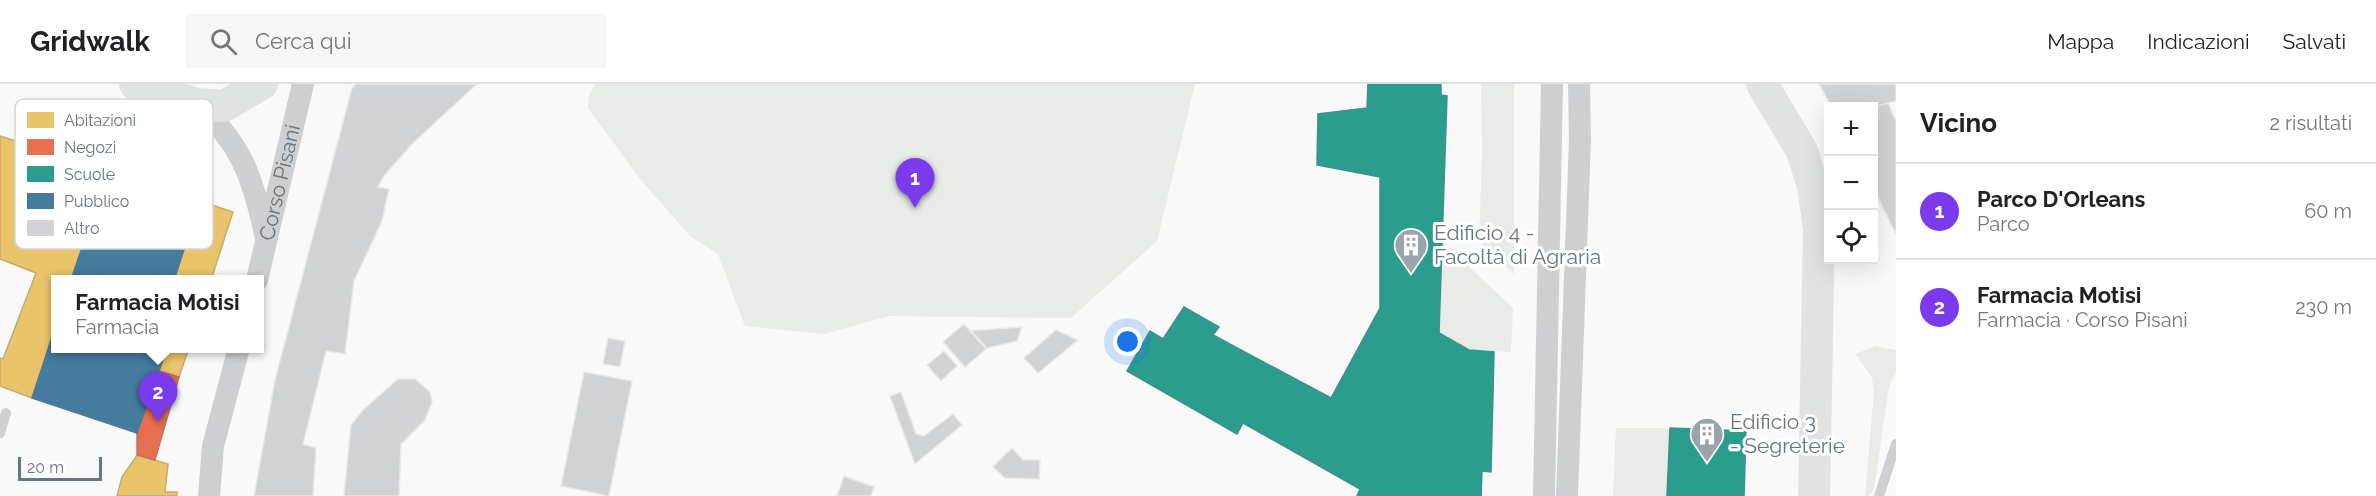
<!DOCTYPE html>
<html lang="it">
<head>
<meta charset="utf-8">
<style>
	:root { --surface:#fff; --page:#f6f6f6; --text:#202124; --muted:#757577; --line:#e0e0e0; --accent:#7c3aed }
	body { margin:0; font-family:Raleway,sans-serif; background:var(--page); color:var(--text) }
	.controls { position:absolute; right:18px; top:18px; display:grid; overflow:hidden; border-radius:0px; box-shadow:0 6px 24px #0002 }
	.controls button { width:54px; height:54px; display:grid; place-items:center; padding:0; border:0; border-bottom:2px solid var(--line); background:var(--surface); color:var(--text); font:30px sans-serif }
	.scale { position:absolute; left:18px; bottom:15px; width:84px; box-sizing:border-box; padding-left:6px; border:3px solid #657683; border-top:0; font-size:16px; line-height:21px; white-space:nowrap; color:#657683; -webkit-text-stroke:4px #fff; paint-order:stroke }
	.you { position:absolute; left:1128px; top:258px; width:21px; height:21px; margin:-15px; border:4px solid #fff; border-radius:50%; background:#1a73e8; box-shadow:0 0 0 9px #1a73e833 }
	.badge { display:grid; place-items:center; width:39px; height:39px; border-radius:50%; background:var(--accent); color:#fff; font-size:20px; font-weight:700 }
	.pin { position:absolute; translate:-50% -50px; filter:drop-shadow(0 2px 3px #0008) }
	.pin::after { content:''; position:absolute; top:32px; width:21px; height:18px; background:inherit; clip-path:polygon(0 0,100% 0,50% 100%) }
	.popup { position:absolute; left:51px; top:191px; width:213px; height:78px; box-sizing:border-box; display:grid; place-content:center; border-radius:0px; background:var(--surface); filter:drop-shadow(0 2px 4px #0005); font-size:20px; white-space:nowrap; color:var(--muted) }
	.popup b { font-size:22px; color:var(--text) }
	.popup::after { content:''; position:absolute; left:50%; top:100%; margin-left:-12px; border:12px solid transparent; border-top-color:var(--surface) }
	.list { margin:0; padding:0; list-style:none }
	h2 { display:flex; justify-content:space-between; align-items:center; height:78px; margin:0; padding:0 24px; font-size:26px }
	h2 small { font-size:20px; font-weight:400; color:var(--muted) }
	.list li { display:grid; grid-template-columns:39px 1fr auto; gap:18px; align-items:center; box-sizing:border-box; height:96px; padding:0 24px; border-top:2px solid var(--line) }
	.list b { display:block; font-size:22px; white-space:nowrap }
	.list p { margin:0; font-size:20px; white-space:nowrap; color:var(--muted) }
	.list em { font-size:20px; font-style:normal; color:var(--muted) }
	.icon { flex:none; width:33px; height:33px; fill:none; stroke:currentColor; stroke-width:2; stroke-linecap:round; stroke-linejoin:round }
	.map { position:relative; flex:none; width:1896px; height:412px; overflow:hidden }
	header { display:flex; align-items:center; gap:36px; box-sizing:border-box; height:84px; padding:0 30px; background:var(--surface); border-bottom:2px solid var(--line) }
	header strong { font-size:28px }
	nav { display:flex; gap:33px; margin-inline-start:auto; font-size:21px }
	.search { width:420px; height:54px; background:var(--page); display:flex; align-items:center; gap:15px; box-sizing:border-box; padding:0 21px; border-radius:0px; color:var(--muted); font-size:22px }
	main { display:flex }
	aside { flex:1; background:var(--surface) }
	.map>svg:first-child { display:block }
</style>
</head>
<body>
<header>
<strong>Gridwalk</strong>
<div class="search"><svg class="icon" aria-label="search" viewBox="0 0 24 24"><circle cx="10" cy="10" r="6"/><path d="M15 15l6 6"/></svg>Cerca qui</div>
<nav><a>Mappa</a><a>Indicazioni</a><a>Salvati</a></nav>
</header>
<main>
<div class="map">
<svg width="1896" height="412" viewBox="0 0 1896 412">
	<rect width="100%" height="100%" fill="#f9f9f9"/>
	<path fill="#e8ebe6" d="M595 0H1195L1157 157 1071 234 889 232 825 250 745 242 718 170 690 152 640 95 588 24 589 11Z
		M1481 0H1514V190L1479 157 1482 70Z
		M1442 157 1513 224 1511 268 1469 266 1439 249Z
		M1875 262 1896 266V289L1889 302 1874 406 1868 412H1865L1874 307 1872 294 1856 270Z
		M1616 344H1670L1667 412H1613Z"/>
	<path fill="#e9c46a" stroke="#c1ad72" stroke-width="1.5" d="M0 52 108 87 71 196H56V241L32 314 0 302V274L3 275 36 189 0 175Z
		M200 117 233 128 211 196H174Z
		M167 264H189L179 293 159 287Z
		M137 371 168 380 165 408H177V412H117L122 393Z"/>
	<path fill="#e76f51" stroke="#c07160" stroke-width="1.5" d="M159 287 179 293 155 376 137 371V349Z"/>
	<path fill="#2a9d8f" stroke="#3c918b" stroke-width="1.5" d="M1368 0H1441V11L1447 12 1439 249 1469 266 1494 268 1491 388 1482 387 1481 412H1357L1360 405 1243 339 1237 350 1127 287 1150 247 1163 255 1184 223 1219 243 1213 251 1331 314 1380 224V93L1317 81 1318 30 1367 24Z
		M1670 344 1746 347 1744 412H1667Z"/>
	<path fill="#457b9d" stroke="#4f7a95" stroke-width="1.5" d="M111 79 195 107 200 117 174 196H71Z
		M56 241V264H167L137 349 32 314Z"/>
	<path fill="#d0d2d3" stroke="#e8e8e8" stroke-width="1.5" d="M356 0H477L413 59 384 92 378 103 389 105 382 137 354 197 345 270 326 267 303 360 316 364 313 412H254L275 296 352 4Z
		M1819 0H1896V17L1874 23 1831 22Z
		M1888 19 1896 37V150L1874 105V23Z
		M964 240 986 265 965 283 943 258Z
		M1022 243 1017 257 987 264 971 247Z
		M1056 246 1078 256 1038 289 1024 274Z
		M608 254 625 257 620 283 603 280Z
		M944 267 957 282 941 297 927 281Z
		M584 288 632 297 609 412 561 402Z
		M398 295H415L430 308 432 318 425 336 401 360 399 412H344L351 341 363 326Z
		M901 308 916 350 924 352 953 330 962 341 915 380 890 312Z
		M1012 364 1023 376H1040L1039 395 1005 394 993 383Z
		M844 392 874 403 871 412H837Z"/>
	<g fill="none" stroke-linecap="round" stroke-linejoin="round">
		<path stroke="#cecfd0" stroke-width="10" d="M0 349 6 329
			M1879 412 1896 360"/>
		<g stroke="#cecfd0" stroke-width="22">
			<path d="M197 20C241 59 253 94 265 150"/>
			<path id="s1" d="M257 196 303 0"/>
			<path d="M209 412 213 362 239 264"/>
			<path d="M1544 412 1552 0"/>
			<path d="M1567 412 1580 55 1579 0"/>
		</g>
		<path stroke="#e1e2e2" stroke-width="32" d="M135 0 197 20 224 22 262 0
			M1762 0 1802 67 1813 102 1819 145 1814 412"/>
	</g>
	<defs>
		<symbol id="building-pin" viewBox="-11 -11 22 30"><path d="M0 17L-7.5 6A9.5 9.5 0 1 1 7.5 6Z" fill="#99a4ac" stroke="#fff"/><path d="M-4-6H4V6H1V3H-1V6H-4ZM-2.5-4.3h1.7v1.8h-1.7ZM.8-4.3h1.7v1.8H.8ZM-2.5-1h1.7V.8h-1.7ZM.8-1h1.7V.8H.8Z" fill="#fff"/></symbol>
	</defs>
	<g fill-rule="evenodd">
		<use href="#building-pin" x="1392" y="142" width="38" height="52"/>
		<use href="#building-pin" x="1688" y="331" width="38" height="52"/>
	</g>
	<g text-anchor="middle" stroke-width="6" stroke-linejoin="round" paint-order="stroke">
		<g font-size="21" fill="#657683" stroke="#fff">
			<text dy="7" stroke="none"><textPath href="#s1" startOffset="100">Corso Pisani</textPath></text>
		</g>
		<g font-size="21" fill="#657683" stroke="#fff" text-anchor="start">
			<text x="1434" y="156">Edificio 4 -<tspan x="1434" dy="24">Facoltà di Agraria</tspan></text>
			<text x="1730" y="345">Edificio 3<tspan x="1730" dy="24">- Segreterie</tspan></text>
		</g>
	</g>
	<rect x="15" y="15" width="198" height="150" rx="9" fill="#fff" stroke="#d1d6da" stroke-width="1.5"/>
	<rect x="27" y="28" width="27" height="16" fill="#e9c46a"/>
	<rect x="27" y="55" width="27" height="16" fill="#e76f51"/>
	<rect x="27" y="82" width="27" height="16" fill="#2a9d8f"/>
	<rect x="27" y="109" width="27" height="16" fill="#457b9d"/>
	<rect x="27" y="136" width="27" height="16" fill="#d0d2d3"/>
	<g font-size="16" fill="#657683">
		<text x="64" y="42">Abitazioni</text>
		<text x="64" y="69">Negozi</text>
		<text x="64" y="96">Scuole</text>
		<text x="64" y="123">Pubblico</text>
		<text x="64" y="150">Altro</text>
	</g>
</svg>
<div class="controls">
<button>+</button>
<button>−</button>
<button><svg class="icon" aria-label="locate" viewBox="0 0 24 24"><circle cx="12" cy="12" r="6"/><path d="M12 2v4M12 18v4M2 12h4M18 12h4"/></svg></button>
</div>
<div class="scale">20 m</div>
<div class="you"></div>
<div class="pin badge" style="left:915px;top:124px">1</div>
<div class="pin badge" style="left:158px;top:338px">2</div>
<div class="popup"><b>Farmacia Motisi</b>Farmacia</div>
</div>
<aside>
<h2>Vicino<small>2 risultati</small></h2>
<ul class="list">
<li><span class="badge">1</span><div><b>Parco D'Orleans</b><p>Parco</p></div><em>60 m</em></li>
<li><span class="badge">2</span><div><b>Farmacia Motisi</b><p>Farmacia · Corso Pisani</p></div><em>230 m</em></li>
</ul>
</aside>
</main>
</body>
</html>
